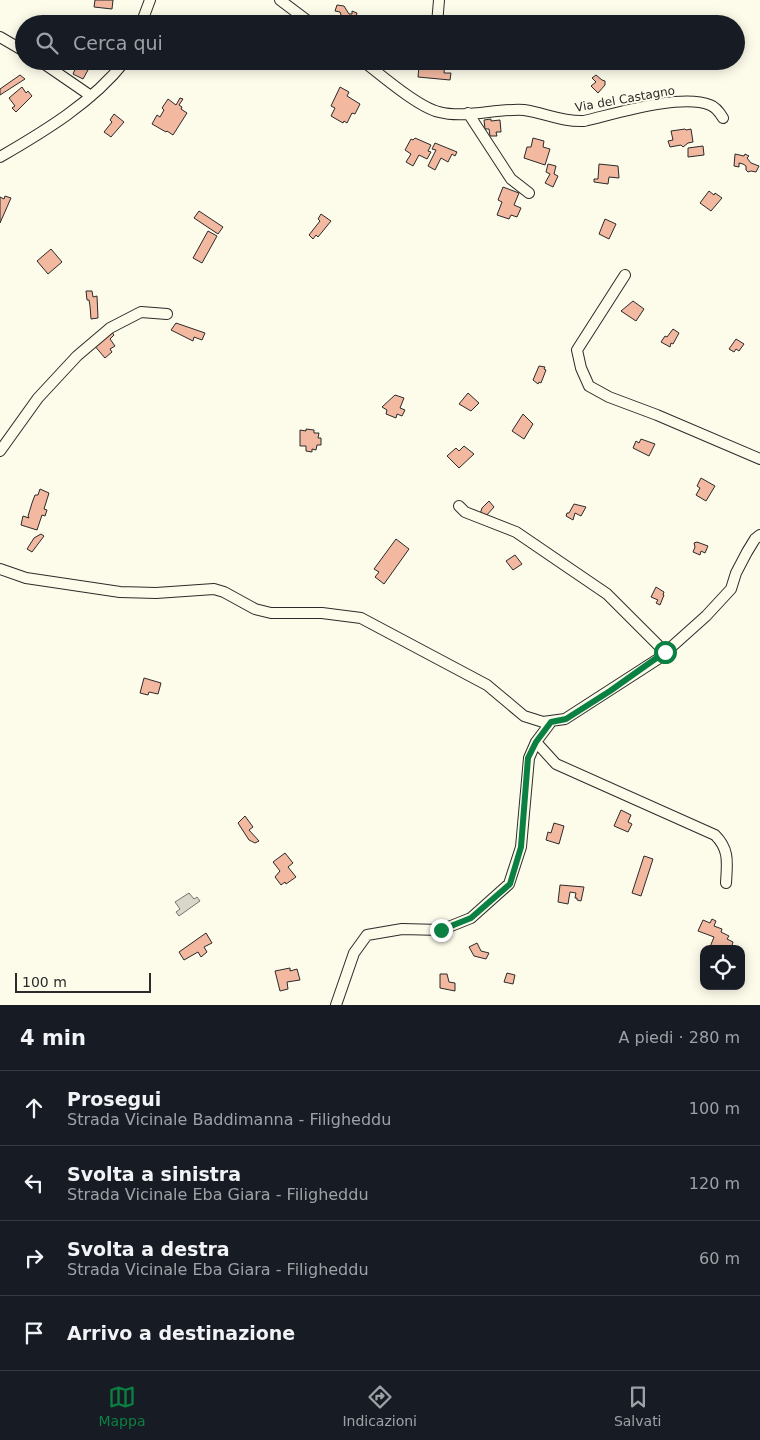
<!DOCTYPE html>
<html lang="it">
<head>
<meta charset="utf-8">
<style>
	:root { --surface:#171b24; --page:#20242c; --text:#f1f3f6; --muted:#9ea1a6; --line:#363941; --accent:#0b8043 }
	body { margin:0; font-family:"DejaVu Sans",sans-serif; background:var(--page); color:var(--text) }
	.controls { position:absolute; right:15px; bottom:15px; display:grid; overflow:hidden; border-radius:10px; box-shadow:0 2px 12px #0003 }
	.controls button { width:45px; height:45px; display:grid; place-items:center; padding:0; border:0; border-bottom:1px solid var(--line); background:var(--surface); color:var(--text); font:25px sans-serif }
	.scale { position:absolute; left:15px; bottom:12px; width:136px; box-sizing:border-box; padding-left:5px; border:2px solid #2b2b2b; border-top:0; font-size:14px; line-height:18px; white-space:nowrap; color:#2b2b2b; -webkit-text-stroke:4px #fdfbea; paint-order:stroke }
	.stop { position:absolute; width:15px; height:15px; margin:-11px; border:4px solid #0b8043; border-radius:50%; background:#fff }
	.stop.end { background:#0b8043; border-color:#fff; box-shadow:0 1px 5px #0008 }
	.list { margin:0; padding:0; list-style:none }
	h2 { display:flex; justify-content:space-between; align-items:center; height:65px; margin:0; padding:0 20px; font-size:21px }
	h2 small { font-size:16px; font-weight:400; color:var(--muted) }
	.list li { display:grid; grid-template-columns:32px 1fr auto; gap:15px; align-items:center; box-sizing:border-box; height:75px; padding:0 20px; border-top:1px solid var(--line) }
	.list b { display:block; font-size:19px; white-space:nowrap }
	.list p { margin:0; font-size:16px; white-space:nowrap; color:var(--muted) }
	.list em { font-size:16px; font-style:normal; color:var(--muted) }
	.icon { flex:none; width:28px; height:28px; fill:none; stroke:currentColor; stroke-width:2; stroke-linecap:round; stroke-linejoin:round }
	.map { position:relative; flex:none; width:760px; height:1005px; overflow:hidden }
	.search { position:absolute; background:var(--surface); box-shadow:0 2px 12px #0003; left:15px; right:15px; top:15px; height:55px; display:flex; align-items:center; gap:12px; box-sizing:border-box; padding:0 18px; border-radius:28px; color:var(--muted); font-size:19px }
	.sheet { height:365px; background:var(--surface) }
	nav { display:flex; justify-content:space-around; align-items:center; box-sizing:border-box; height:70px; border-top:1px solid var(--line); background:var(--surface); font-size:14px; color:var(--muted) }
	nav a { display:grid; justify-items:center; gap:2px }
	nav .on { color:var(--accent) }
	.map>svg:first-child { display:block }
</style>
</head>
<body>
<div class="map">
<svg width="760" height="1005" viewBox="0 0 760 1005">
	<rect width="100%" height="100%" fill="#fdfbea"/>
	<path fill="#d8d7c9" stroke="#74746e" d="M189 893 194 899 197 897 200 901 179 916 176 912 180 909 175 902Z"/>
	<path fill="#f2b8a0" stroke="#2b2b2b" d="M95 0H113L112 9 94 7Z
		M337 5 344 6 349 14H352V11L357 13 354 24 346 21 344 24 339 21 342 18 340 12 335 11Z
		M427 61H445L444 73H451L450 80 418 77 419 66 426 65Z
		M77 65 88 70 83 79 73 74Z
		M20 75 25 79 0 95V89Z
		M596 75 602 80 605 81V85L598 93 591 86 596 82 592 78Z
		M22 87 26 93 28 91 32 96 16 112 12 108 15 106 9 98Z
		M340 87 349 92 347 96 360 104 355 114 352 113 347 123 344 121 343 123 331 116 335 108 331 106Z
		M180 98 183 99 179 105 182 107 181 109 187 113 173 135 167 131 166 132 152 124 157 115 160 117 164 110 162 108 168 99 176 105Z
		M114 114 124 122 111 137 104 132 112 122 110 120Z
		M491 119V121L500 120 501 132H496L497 136H490L489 129H485L484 120Z
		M685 129 686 130 691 129 693 142 688 143 683 147 681 145 670 147 668 141 673 140 671 131Z
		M415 138 431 145 428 151 431 152 427 159 419 155 413 166 406 162 411 154 405 150 411 139 413 140Z
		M533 138 544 141 543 147 550 149 545 165 524 158 527 147H531Z
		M435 143 457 152 455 156 452 154 448 162 441 158 435 170 428 166 436 150 432 149Z
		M703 146 704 155 688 157V148Z
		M735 154 744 156 745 154 749 156 747 158 751 163 759 166 756 172 751 171 748 172 746 170V166L743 164 739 163V167L734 166Z
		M548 164 556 166 554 174 558 176 553 187 545 183 550 174 546 172Z
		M599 164 618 166 619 178 609 177 608 184 594 182V179H598Z
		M503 187 519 193 514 205 521 208 517 217 511 215 509 219 497 215 502 202 498 200Z
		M709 191 714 195 715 193 722 198 711 211 700 203Z
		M5 196 11 198 0 223V197L4 199Z
		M199 211 223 227 218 234 194 218Z
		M321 214 331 221 318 237 316 235 313 239 309 235 320 221 318 219Z
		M605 219 616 224 609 239 599 234Z
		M208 231 217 236 202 263 193 258Z
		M51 249 62 262 48 274 37 261Z
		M86 291H92L93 297 97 296 98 318 91 319 90 306 89 300H87Z
		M633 301 644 309 636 321 621 311Z
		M176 323 205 333 202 340 194 337 193 341 171 330Z
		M673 329 679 333 673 344 671 343 670 347 661 342 665 336 667 337Z
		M111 331 114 335 110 339 115 346 110 349 112 352 105 358 93 344Z
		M736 339 744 344 739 351 736 349 734 352 729 349Z
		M539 366 545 367 544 369 546 370 541 383 539 382 538 384 533 380Z
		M468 393 479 403 471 411 459 404Z
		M395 395 404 398 400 408 405 410 402 416 397 414 396 418 386 414 387 410 382 407Z
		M523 414 533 424 524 439 512 431Z
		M306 429 314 430V433H319L318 438H321V445H317L316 450 312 449V452L306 451V446H300V430L306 431Z
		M641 439 655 444 649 456 633 448 636 441 639 443Z
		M464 446 474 454 459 468 447 456 456 448 459 451Z
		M701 478 715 486 706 501 696 495 700 488 697 486Z
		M40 489 49 493 44 509 47 510 45 516 42 515 37 530 21 525 23 516 29 518 28 516 32 503 35 495H38Z
		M489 501 494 507 486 516 480 514 482 508Z
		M574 504 586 507 581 516 575 513 573 520 566 516 567 513H569Z
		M41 534 44 536 32 552 27 549 34 538Z
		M396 539 409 549 384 584 375 577 379 572 374 569Z
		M697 542 708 546 705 553 701 551 700 555 693 552 695 547 694 543Z
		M515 555 522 564 513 570 506 561Z
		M656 587 664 592 663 595H664L660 605 656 603 658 600 651 597Z
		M144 678 161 683 158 694 149 692 148 695 140 693Z
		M621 810 631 815 628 822 632 824 628 832 614 826Z
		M245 816 253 827 249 830 259 841 255 843 249 840 238 823Z
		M554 823 564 826 559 844 546 840 548 832 551 833Z
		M285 853 293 863 288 867 296 877 286 884 285 882 281 885 275 877 280 871 273 862Z
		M644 856 653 859 641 896 632 893Z
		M560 885 584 887 581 901 577 900V898H575L576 893 570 892 568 904 558 902Z
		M712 919 716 921 714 926 722 929 721 932 729 936 727 939 733 942 731 949H715L710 947 714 937 698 931 703 920 710 923Z
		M206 933 212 943 204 947 207 952 201 957 198 952 184 960 179 952Z
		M477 943 481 951 489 953 486 959 474 956 469 947Z
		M290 968V971L297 969 300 980 287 982 288 989 280 991 275 971Z
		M507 973 515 975 513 984 504 982Z
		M440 974H447L449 982 455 983V991L440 988Z"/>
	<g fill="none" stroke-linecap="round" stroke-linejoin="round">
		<defs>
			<path id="minor" d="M280 0 312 24
				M141 24 150 0
				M437 24 439 0
				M0 37 24 51
				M40 61 91 96
				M363 61C381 75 418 107 439 112 465 119 497 108 524 110 545 113 562 122 584 121 615 114 681 93 710 105 716 107 720 113 723 118
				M468 113 511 179 529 193
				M0 157C45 131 93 102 125 61
				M625 275 577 350 581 368 589 386 609 397 657 415 760 459
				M0 451 38 398 77 356 110 328 141 312 167 314
				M459 506 465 512 516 532 607 594 665 652
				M0 569 26 578 120 592 156 593 214 589 224 592 255 609 271 613H322L361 618 487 685 524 716 543 722 565 719 658 659 706 616 731 589 736 573 747 552 755 539 760 535
				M536 742 556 764 715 835C730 850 727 863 726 883
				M336 1005 354 953 367 935 402 929 441 930 471 918 509 884 521 847 529 758 536 742 551 722"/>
		</defs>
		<use href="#minor" stroke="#2b2b2b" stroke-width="12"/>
		<use href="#minor" stroke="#fdfbea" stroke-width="10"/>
	</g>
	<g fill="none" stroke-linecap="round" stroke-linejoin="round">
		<path stroke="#0b8043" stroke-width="6" d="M441 930 471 918 510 884 521 847 528 758 536 742 551 722 566 719 610 691 665 652"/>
	</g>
	<g text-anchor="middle" stroke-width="4" stroke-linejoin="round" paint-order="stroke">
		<g font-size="12" fill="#2b2b2b" stroke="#fdfbea">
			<text transform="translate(625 99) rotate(-10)" y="4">Via del Castagno</text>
		</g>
	</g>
</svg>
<div class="controls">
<button><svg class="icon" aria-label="locate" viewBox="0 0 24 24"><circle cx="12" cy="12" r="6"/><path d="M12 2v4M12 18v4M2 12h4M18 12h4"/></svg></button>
</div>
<div class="scale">100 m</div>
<div class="stop" style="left:665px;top:652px"></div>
<div class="stop end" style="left:441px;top:930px"></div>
<div class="search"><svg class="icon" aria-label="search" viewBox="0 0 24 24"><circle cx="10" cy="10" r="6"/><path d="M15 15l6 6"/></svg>Cerca qui</div>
</div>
<section class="sheet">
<h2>4 min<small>A piedi · 280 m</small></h2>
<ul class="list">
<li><svg class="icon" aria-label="ahead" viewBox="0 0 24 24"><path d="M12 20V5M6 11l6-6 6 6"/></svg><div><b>Prosegui</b><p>Strada Vicinale Baddimanna - Filigheddu</p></div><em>100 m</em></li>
<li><svg class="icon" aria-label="left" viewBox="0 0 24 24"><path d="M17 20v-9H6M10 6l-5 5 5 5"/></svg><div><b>Svolta a sinistra</b><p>Strada Vicinale Eba Giara - Filigheddu</p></div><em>120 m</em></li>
<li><svg class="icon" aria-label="right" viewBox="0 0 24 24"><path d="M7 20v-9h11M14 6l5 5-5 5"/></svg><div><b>Svolta a destra</b><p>Strada Vicinale Eba Giara - Filigheddu</p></div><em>60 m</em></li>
<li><svg class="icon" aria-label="arrive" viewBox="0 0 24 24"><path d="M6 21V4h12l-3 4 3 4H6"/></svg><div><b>Arrivo a destinazione</b></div></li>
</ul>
</section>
<nav>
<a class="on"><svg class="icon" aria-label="map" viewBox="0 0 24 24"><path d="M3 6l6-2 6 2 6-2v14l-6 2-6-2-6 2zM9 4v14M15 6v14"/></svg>Mappa</a>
<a><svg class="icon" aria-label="directions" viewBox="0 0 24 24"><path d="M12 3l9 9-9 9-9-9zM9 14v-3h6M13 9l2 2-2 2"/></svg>Indicazioni</a>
<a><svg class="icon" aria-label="saved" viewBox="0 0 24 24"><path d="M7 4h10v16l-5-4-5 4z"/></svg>Salvati</a>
</nav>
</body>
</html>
